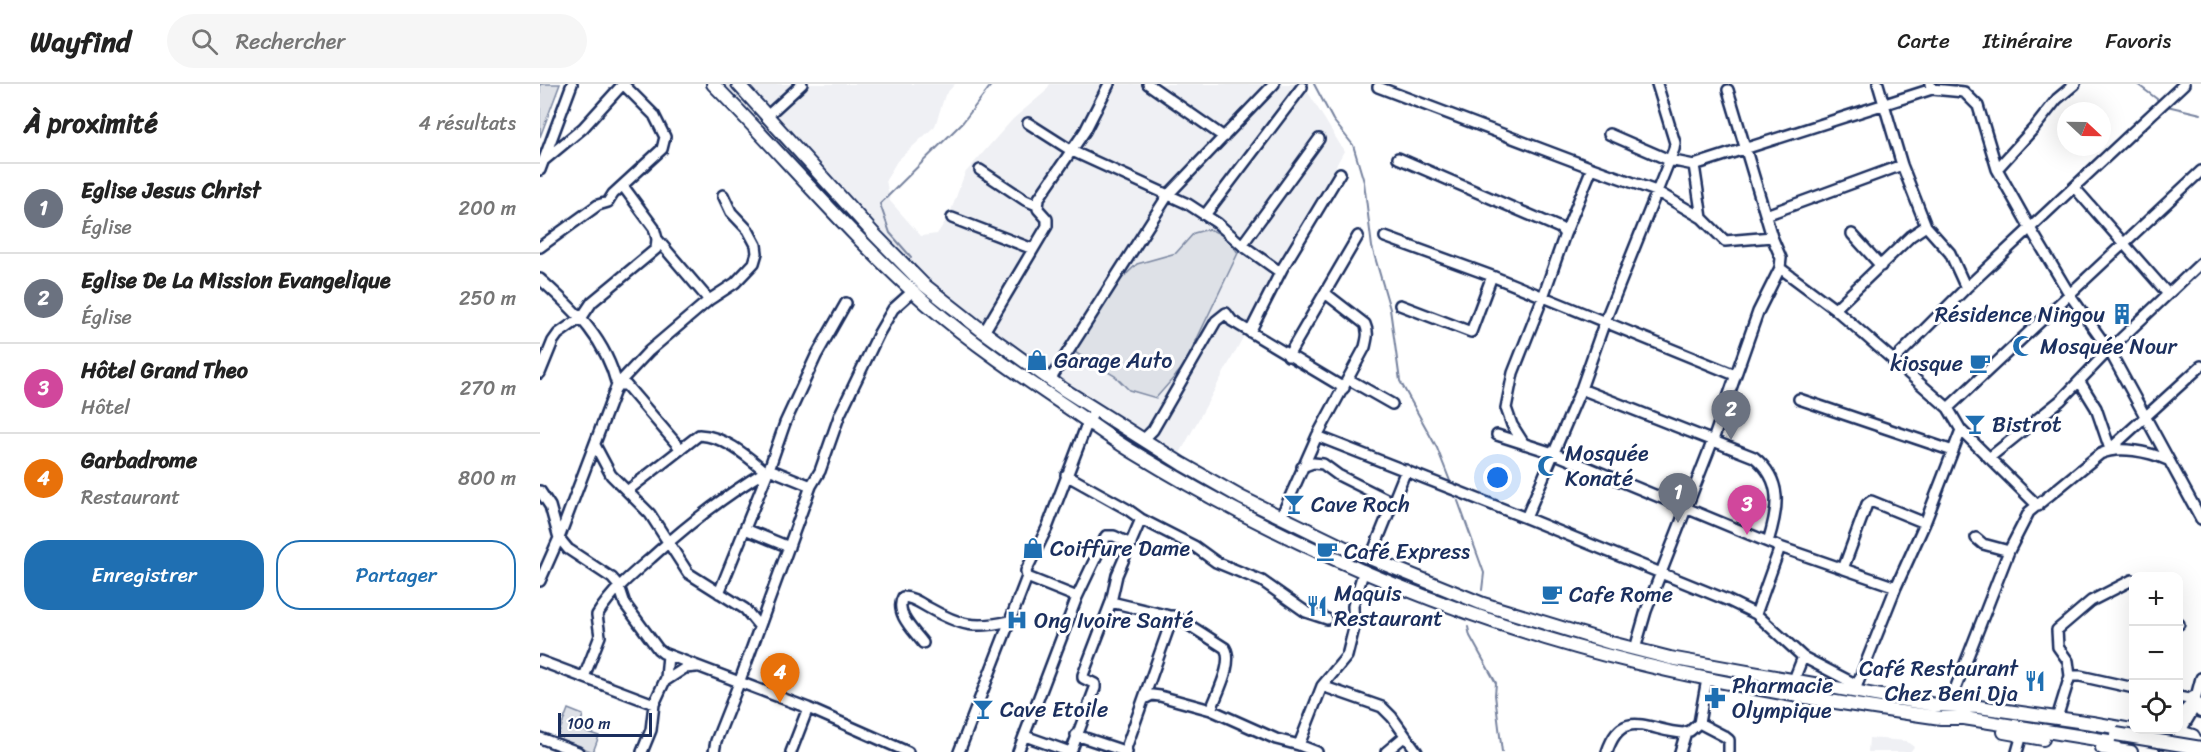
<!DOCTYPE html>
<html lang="fr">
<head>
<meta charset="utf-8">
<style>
	:root { --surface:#fff; --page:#f6f6f6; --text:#222; --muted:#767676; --line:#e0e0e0; --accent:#1f6fb2 }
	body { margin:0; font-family:Sriracha,sans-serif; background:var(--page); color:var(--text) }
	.controls { position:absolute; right:18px; bottom:18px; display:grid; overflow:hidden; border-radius:12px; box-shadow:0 6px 24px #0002 }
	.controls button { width:54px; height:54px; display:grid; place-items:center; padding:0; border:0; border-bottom:2px solid var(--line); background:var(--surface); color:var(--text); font:30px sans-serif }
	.compass { position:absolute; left:1517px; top:18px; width:54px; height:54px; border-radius:50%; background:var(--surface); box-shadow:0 6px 24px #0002; rotate:112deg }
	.scale { position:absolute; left:18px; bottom:15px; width:94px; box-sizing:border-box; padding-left:6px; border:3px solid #1b2f5e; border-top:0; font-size:16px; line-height:21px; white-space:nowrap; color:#1b2f5e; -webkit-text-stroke:4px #fff; paint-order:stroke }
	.you { position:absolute; left:958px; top:394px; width:21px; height:21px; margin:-15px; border:4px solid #fff; border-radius:50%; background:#1a73e8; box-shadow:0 0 0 9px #1a73e833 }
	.badge { display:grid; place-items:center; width:39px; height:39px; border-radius:50%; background:var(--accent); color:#fff; font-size:20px; font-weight:700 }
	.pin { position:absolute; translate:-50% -50px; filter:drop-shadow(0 2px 3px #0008) }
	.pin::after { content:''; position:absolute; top:32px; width:21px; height:18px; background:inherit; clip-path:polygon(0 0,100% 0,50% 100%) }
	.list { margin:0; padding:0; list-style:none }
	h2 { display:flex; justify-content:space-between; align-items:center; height:78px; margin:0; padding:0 24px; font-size:26px }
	h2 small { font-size:20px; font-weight:400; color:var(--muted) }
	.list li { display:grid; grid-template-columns:39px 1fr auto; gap:18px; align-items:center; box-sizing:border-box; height:90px; padding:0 24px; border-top:2px solid var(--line) }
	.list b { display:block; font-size:22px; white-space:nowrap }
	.list p { margin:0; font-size:20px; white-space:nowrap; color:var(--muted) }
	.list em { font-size:20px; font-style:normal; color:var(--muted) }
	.actions { display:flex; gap:12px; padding:18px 24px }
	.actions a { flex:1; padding:14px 0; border:2px solid var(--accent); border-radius:24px; text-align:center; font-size:21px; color:var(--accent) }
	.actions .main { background:var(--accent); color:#fff }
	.icon { flex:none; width:33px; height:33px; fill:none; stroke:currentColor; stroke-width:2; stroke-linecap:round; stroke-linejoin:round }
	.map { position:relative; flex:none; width:1661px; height:668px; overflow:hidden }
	header { display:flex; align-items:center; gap:36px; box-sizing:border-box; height:84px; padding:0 30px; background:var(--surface); border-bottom:2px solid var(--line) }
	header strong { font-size:28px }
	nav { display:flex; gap:33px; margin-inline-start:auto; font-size:21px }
	.search { width:420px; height:54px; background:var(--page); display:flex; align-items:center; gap:15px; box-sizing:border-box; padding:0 21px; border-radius:33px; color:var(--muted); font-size:22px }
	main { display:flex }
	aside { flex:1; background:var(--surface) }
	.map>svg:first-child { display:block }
</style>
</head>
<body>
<header>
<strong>Wayfind</strong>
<div class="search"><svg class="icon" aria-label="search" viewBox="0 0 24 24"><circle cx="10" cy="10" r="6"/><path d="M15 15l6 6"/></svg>Rechercher</div>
<nav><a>Carte</a><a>Itinéraire</a><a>Favoris</a></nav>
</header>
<main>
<aside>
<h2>À proximité<small>4 résultats</small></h2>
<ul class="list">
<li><span class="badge" style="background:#6b7280">1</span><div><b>Eglise Jesus Christ</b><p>Église</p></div><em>200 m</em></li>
<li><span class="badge" style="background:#6b7280">2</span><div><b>Eglise De La Mission Evangelique</b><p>Église</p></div><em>250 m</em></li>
<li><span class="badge" style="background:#d1479c">3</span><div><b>Hôtel Grand Theo</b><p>Hôtel</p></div><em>270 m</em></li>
<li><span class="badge" style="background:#e8710a">4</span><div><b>Garbadrome</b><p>Restaurant</p></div><em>800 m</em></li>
</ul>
<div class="actions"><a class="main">Enregistrer</a><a>Partager</a></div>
</aside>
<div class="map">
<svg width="1661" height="668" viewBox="0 0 1661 668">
	<rect width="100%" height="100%" fill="#fff"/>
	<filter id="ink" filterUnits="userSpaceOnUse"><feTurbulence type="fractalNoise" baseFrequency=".0167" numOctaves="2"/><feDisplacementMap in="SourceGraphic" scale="12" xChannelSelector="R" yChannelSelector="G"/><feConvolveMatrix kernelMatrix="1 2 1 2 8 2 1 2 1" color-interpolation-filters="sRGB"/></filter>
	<g filter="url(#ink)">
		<path fill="#eff0f4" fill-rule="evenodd" d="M175 0H415L405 11 395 42 357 77 346 96 350 117 381 152 397 150 409 132 425 89 473 35 505 8 510 0H763L804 67 637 375 554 326 386 200 293 121ZM636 169 655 259 644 282 616 314 589 306 575 292 536 269 597 180Z
			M1329 654 1366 657 1374 663 1370 668H1328Z"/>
		<path fill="#dee1e7" stroke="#7c88a2" stroke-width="1.5" d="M0 0H20L0 53Z
			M669 145 687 153 698 169 644 282 616 314 589 306 575 292 536 269 535 257 571 205 597 180 636 169 654 149Z
			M28 625 43 631 39 645 59 652 53 668 17 654Z"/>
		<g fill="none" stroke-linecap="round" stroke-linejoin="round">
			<path stroke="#77839f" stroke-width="2" d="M774 0 793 36 813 61 824 98 832 163 850 225 860 297 897 364 910 397
				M1597 0 1617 15
				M1627 22 1661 30
				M371 173 350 149 340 120 423 38 452 0
				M918 417 944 489 942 506
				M928 543 930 552 956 599 955 611 962 668"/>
			<defs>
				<path id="minor" d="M608 0 684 53
					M1338 0 1362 81 1386 142 1410 169 1426 204
					M1390 0 1392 5 1424 8 1438 22 1457 85 1490 144 1530 211 1569 266 1661 435
					M838 3 1052 84 1116 107 1162 134 1185 157 1232 153
					M226 33 262 0
					M488 39 532 67 648 120 677 139 702 161 740 188
					M1069 50 1129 76 1154 81 1392 5
					M858 74 1020 144 1025 150
					M3 77 43 44 83 0
					M1154 81 1162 134
					M1457 85 1495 43 1517 15 1535 0
					M0 86 32 0
					M440 86 485 116 497 121
					M83 102 114 144 117 155 169 216
					M1534 103 1628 210
					M665 131 762 3
					M1226 131 1362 81
					M412 134 493 165
					M1312 150 1341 182
					M845 153 952 192 1195 291
					M702 161 779 55
					M0 163 58 121 68 118 73 110 122 65 125 53 114 31 83 0
					M1240 184 1295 225 1408 324 1421 346 1498 422
					M0 195C35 227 65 253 77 301
					M860 221 931 248 952 192
					M1295 225 1371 152 1386 142
					M444 248 507 142V135L498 125 499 114 545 47 569 0
					M710 248 742 185 800 89
					M748 272 818 152
					M1353 277 1426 204 1644 0
					M0 289 13 257 18 250 42 233 52 218 116 165 117 155
					M808 295 852 320
					M510 296 628 111 734 0
					M1540 298 1556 324 1570 365 1661 282
					M77 301H86L140 364
					M1041 305 1214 373C1244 397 1238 425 1228 458
					M1259 315 1413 367
					M1408 324 1661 87
					M957 351 1013 369 1240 463 1356 503
					M777 352 986 434 1187 516 1216 530 1263 573 1317 601V608
					M603 356 613 346 676 237 686 229 692 237 804 304
					M984 360 972 341 966 324 973 289 1003 213 1025 150 1052 84
					M55 361 71 391 110 430 148 489 205 525 219 542
					M1449 374 1521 316 1569 266 1661 179
					M762 383 773 379 783 380 798 391 852 418
					M526 391 587 425 601 435 654 462 676 478 722 497 766 528 787 535
					M0 407 10 422 19 454 28 465 72 494 79 502 85 520 118 565 123 569 268 624 368 668
					M87 407 159 351C184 352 207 372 225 387
					M741 433 777 352 825 263C827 254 829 249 825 240L785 209
					M986 434 1041 305 1065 237 1134 65 1135 59 1117 0
					M205 445 249 463
					M1436 454 1443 460 1469 467
					M830 475 866 386
					M1303 485 1327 420 1331 417 1385 439
					M487 493 537 513
					M0 497 19 454 77 301 109 267 169 216 195 199 214 179 217 169 216 161 208 146 191 128 183 111
					M179 509 229 385 245 339 276 272 306 219
					M571 518 638 534 685 564C694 579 677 609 671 626L620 612 612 611 604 615
					M1216 530 1240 463
					M1638 540H1639
					M383 559C374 547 354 529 363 513 372 513 380 519 389 524 421 542 435 545 470 537
					M1095 565 1106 527 1173 356 1218 228 1240 184 1241 174 1232 153 1188 6
					M0 577 114 620
					M1530 592H1540L1594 604
					M44 593 60 552 57 531C71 508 91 491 111 474 147 441 187 410 229 385L271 402
					M1167 595 1159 639 1184 652 1189 656V668
					M125 597 145 584 156 583
					M1253 598 1263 573
					M1317 601 1356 503 1385 439 1421 346
					M782 602 807 572 814 544 813 522 824 486
					M1638 613 1649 615 1656 611
					M1404 621 1412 613 1469 467 1489 428 1560 370C1579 361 1609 368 1628 376
					M671 626 736 655 759 661
					M1517 634 1530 592 1528 577 1518 563 1517 546 1551 517 1592 496
					M1640 648 1652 628 1661 594
					M536 651 587 668
					M485 652 530 668
					M0 654 38 668
					M585 667 633 532
					M102 668 111 646 114 620 126 594 128 571
					M174 668 176 657 199 599 271 402 280 387 300 330 339 249 353 225 373 207
					M251 668 268 624
					M419 668 487 493 486 487 507 444 545 345 555 326
					M478 668 537 513 566 452H574L591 460
					M531 668 555 604V600L543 594V591L571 518 577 491 601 435
					M777 668 759 661 782 602 842 623 852 633 877 668
					M846 668 865 652
					M1067 668C1082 622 1109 647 1143 649L1150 647 1159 639
					M1140 668 1146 648
					M1477 668 1481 654 1480 651"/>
				<path id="major" d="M173 0C245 73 310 152 387 220 432 259 481 292 530 325 552 340 573 356 595 369 749 463 918 535 1093 578 1194 603 1298 619 1401 634H1424L1575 658
					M198 0 334 150 383 200 444 248 523 305 642 380 702 414 805 464 943 520 1071 559 1130 574 1335 611 1396 621 1439 623 1552 639 1631 653
					M1638 635 1655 618 1661 627
					M1464 648 1503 655
					M1562 664 1591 668
					M1627 668C1626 658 1630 652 1640 648L1653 652 1658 662V668"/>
			</defs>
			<use href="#minor" stroke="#1b2f5e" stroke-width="14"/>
			<use href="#major" stroke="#1b2f5e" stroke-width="16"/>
			<use href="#minor" stroke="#fff" stroke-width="9"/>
			<use href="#major" stroke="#fff" stroke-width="12"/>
			<defs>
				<path id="major-bridge" d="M1576 650 1661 664"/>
			</defs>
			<use href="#major-bridge" stroke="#1b2f5e" stroke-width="16" stroke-linecap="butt"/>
			<use href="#major-bridge" stroke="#fff" stroke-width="12"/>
		</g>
	</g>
	<defs>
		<symbol id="building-bare" viewBox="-9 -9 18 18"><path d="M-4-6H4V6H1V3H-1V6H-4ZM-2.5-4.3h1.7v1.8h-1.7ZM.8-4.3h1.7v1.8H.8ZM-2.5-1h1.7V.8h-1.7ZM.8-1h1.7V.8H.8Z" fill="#1f6fb2" stroke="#fff" stroke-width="2.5" paint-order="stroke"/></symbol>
		<symbol id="mosque-bare" viewBox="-9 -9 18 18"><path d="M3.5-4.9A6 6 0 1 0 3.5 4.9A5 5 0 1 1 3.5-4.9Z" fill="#1f6fb2" stroke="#fff" stroke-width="2.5" paint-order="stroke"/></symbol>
		<symbol id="shop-bare" viewBox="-9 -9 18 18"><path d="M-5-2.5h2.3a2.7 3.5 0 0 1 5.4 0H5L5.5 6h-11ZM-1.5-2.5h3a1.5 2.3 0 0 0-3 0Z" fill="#1f6fb2" stroke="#fff" stroke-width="2.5" paint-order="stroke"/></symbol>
		<symbol id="cafe-bare" viewBox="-9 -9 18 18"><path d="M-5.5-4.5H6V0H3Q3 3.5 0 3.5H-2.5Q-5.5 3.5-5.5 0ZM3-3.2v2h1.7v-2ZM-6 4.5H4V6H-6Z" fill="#1f6fb2" stroke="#fff" stroke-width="2.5" paint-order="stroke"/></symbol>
		<symbol id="bar-bare" viewBox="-9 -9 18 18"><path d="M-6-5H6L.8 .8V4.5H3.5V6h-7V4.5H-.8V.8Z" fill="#1f6fb2" stroke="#fff" stroke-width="2.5" paint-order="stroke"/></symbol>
		<symbol id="restaurant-bare" viewBox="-9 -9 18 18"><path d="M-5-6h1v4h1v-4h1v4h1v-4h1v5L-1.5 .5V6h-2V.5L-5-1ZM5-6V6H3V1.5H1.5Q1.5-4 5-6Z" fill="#1f6fb2" stroke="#fff" stroke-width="2.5" paint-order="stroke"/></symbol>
		<symbol id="hospital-bare" viewBox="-9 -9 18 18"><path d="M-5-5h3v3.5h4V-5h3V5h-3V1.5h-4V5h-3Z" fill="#1f6fb2" stroke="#fff" stroke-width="2.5" paint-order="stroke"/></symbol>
		<symbol id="pharmacy-bare" viewBox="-9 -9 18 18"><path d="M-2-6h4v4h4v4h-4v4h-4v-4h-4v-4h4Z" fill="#1f6fb2" stroke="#fff" stroke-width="2.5" paint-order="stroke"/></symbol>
	</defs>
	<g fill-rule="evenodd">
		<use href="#building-bare" x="1567" y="215" width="30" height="30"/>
		<use href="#mosque-bare" x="1468" y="247" width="30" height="30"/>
		<use href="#shop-bare" x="482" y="261" width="30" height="30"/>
		<use href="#cafe-bare" x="1425" y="264" width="30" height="30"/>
		<use href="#bar-bare" x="1420" y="325" width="30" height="30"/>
		<use href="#mosque-bare" x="993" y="367" width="30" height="30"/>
		<use href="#bar-bare" x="739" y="405" width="30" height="30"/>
		<use href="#shop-bare" x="478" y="449" width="30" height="30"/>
		<use href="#cafe-bare" x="772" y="452" width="30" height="30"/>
		<use href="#cafe-bare" x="997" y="495" width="30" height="30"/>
		<use href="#restaurant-bare" x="762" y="507" width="30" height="30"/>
		<use href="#hospital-bare" x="462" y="521" width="30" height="30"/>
		<use href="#restaurant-bare" x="1480" y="582" width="30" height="30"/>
		<use href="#pharmacy-bare" x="1160" y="599" width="30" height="30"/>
		<use href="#bar-bare" x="428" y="610" width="30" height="30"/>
	</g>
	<g text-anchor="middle" stroke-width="6" stroke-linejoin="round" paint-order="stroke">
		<g font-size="22" fill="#1b2f5e" stroke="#fff" text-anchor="start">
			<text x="1565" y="238" text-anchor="end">Résidence Ningou</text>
			<text x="1500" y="270">Mosquée Nour</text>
			<text x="514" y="284">Garage Auto</text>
			<text x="1423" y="287" text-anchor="end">kiosque</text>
			<text x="1452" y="348">Bistrot</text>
			<text x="1025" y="377">Mosquée<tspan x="1025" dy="25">Konaté</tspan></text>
			<text x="771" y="428">Cave Roch</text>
			<text x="510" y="472">Coiffure Dame</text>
			<text x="804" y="475">Café Express</text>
			<text x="794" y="517">Maquis<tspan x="794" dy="25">Restaurant</tspan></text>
			<text x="1029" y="518">Cafe Rome</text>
			<text x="494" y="544">Ong Ivoire Santé</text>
			<text x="1478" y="592" text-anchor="end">Café Restaurant<tspan x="1478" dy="25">Chez Beni Dja</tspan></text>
			<text x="1192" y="609">Pharmacie<tspan x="1192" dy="25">Olympique</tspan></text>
			<text x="460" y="633">Cave Etoile</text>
		</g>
	</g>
</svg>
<div class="controls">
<button>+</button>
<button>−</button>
<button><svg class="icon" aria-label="locate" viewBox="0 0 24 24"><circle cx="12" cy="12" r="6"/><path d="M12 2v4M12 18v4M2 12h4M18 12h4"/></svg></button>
</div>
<svg class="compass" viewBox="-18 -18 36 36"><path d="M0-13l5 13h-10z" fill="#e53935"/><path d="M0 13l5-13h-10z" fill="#767676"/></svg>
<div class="scale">100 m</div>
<div class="you"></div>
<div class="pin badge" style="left:1138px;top:439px;background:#6b7280">1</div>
<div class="pin badge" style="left:1191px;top:356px;background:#6b7280">2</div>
<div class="pin badge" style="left:1207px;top:451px;background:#d1479c">3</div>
<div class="pin badge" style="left:240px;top:619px;background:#e8710a">4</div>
</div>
</main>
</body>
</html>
